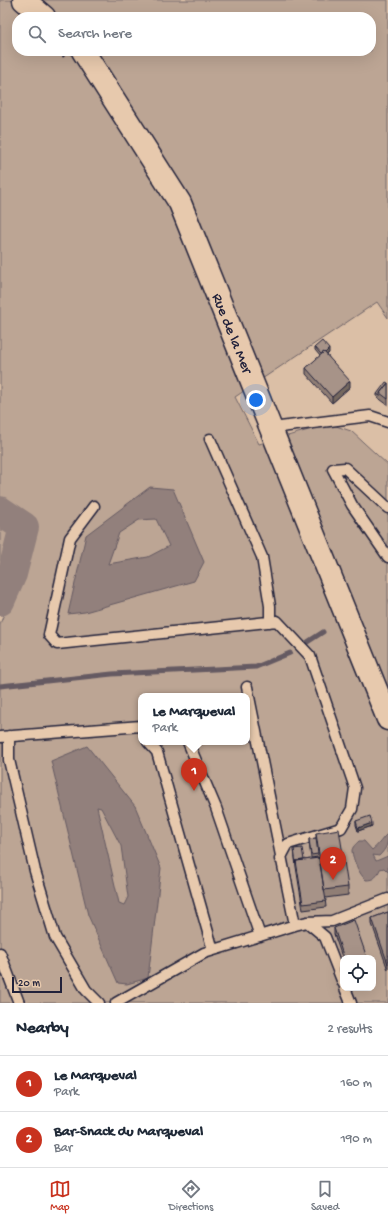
<!DOCTYPE html>
<html lang="en">
<head>
<meta charset="utf-8">
<style>
	:root { --surface:#fff; --page:#f6f6f7; --text:#1f2937; --muted:#747a83; --line:#e0e1e3; --accent:#c8321e }
	body { margin:0; font-family:"Gochi Hand",sans-serif; background:var(--page); color:var(--text) }
	.controls { position:absolute; right:12px; bottom:12px; display:grid; overflow:hidden; border-radius:8px; box-shadow:0 4px 16px #0002 }
	.controls button { width:36px; height:36px; display:grid; place-items:center; padding:0; border:0; border-bottom:1px solid var(--line); background:var(--surface); color:var(--text); font:20px sans-serif }
	.scale { position:absolute; left:12px; bottom:10px; width:50px; box-sizing:border-box; padding-left:4px; border:2px solid #22223b; border-top:0; font-size:11px; line-height:14px; white-space:nowrap; color:#22223b; -webkit-text-stroke:3px #e7c9ad; paint-order:stroke }
	.you { position:absolute; left:256px; top:400px; width:14px; height:14px; margin:-10px; border:3px solid #fff; border-radius:50%; background:#1a73e8; box-shadow:0 0 0 6px #1a73e833 }
	.badge { display:grid; place-items:center; width:26px; height:26px; border-radius:50%; background:var(--accent); color:#fff; font-size:13px; font-weight:700 }
	.pin { position:absolute; translate:-50% -33px; filter:drop-shadow(0 1px 2px #0008) }
	.pin::after { content:''; position:absolute; top:21px; width:14px; height:12px; background:inherit; clip-path:polygon(0 0,100% 0,50% 100%) }
	.popup { position:absolute; left:138px; top:693px; width:112px; height:52px; box-sizing:border-box; display:grid; place-content:center; border-radius:8px; background:var(--surface); filter:drop-shadow(0 1px 3px #0005); font-size:13px; white-space:nowrap; color:var(--muted) }
	.popup b { font-size:15px; color:var(--text) }
	.popup::after { content:''; position:absolute; left:50%; top:100%; margin-left:-8px; border:8px solid transparent; border-top-color:var(--surface) }
	.list { margin:0; padding:0; list-style:none }
	h2 { display:flex; justify-content:space-between; align-items:center; height:52px; margin:0; padding:0 16px; font-size:17px }
	h2 small { font-size:13px; font-weight:400; color:var(--muted) }
	.list li { display:grid; grid-template-columns:26px 1fr auto; gap:12px; align-items:center; box-sizing:border-box; height:56px; padding:0 16px; border-top:1px solid var(--line) }
	.list b { display:block; font-size:15px; white-space:nowrap }
	.list p { margin:0; font-size:13px; white-space:nowrap; color:var(--muted) }
	.list em { font-size:13px; font-style:normal; color:var(--muted) }
	.icon { flex:none; width:22px; height:22px; fill:none; stroke:currentColor; stroke-width:2; stroke-linecap:round; stroke-linejoin:round }
	.map { position:relative; flex:none; width:388px; height:1003px; overflow:hidden }
	.search { position:absolute; background:var(--surface); box-shadow:0 4px 16px #0002; left:12px; right:12px; top:12px; height:44px; display:flex; align-items:center; gap:10px; box-sizing:border-box; padding:0 14px; border-radius:16px; color:var(--muted); font-size:15px }
	.sheet { height:164px; background:var(--surface) }
	nav { display:flex; justify-content:space-around; align-items:center; box-sizing:border-box; height:56px; border-top:1px solid var(--line); background:var(--surface); font-size:11px; color:var(--muted) }
	nav a { display:grid; justify-items:center; gap:2px }
	nav .on { color:var(--accent) }
	.map>svg:first-child { display:block }
</style>
</head>
<body>
<div class="map">
<svg width="388" height="1003" viewBox="0 0 388 1003">
	<rect width="100%" height="100%" fill="#dbbfa6"/>
	<filter id="ink" filterUnits="userSpaceOnUse"><feTurbulence type="fractalNoise" baseFrequency=".025" numOctaves="2"/><feDisplacementMap in="SourceGraphic" scale="8" xChannelSelector="R" yChannelSelector="G"/><feConvolveMatrix kernelMatrix="1 2 1 2 8 2 1 2 1" color-interpolation-filters="sRGB"/></filter>
	<g filter="url(#ink)">
		<path fill="#bca594" stroke="#6f6468" fill-rule="evenodd" d="M0 0H388V318L377 302 235 397 259 444 330 424 351 431 388 465V1003H0V624L32 543 0 561ZM17 17H371V51H17ZM141 696H247V742H141ZM343 958H373V988H343Z"/>
		<path fill="#92807c" stroke="#655a62" fill-rule="evenodd" d="M150 487 173 489 204 562 194 581 85 612 68 614 86 535ZM156 519 169 546 148 557 108 564 119 533 139 520Z
			M87 746 135 806 161 868 148 978 127 984 118 983 88 915 51 761ZM97 807 101 808 121 846 128 897 124 905 119 903Z
			M388 833C388 843 387 848 379 856L373 855 376 861 388 856V872L384 868 380 869C377 877 374 880 366 880 359 874 353 860 352 851 352 847 356 844 359 841H364L372 850C379 845 382 838 388 833Z"/>
		<g fill="none" stroke-linecap="round" stroke-linejoin="round">
			<path stroke="#655a62" stroke-width="5" d="M306 643 323 632
				M0 686 112 674 256 667 290 653"/>
			<path stroke="#92807c" stroke-width="30" d="M0 511 24 527 12 574 0 601"/>
			<defs>
				<path id="service" d="M272 428 370 416 388 422
					M210 439 262 557 270 606V622
					M94 506 70 538 49 635 57 644 277 621 310 656 355 788 352 809 341 828 288 844 280 859
					M388 508 345 468 333 469 352 505 388 557
					M247 687 295 925
					M9 736V760L35 871 55 937 86 990 99 1003
					M0 737 141 726
					M148 742 157 752 213 950
					M188 742 216 808 260 936
					M307 922 325 937 343 983
					M0 953 19 1003
					M345 988 351 1003
					M116 1003 204 953 295 925 307 922 332 921 388 899"/>
				<path id="tertiary" d="M24 0 44 17
					M83 51 180 203 388 719"/>
			</defs>
			<use href="#service" stroke="#22223b" stroke-width="13"/>
			<use href="#tertiary" stroke="#22223b" stroke-width="25"/>
			<path stroke="#22223b" stroke-width="2.5" stroke-dasharray="3 3" stroke-linecap="butt" d="M59 51 64 57"/>
			<use href="#service" stroke="#e7c9ad" stroke-width="10"/>
			<use href="#tertiary" stroke="#e7c9ad" stroke-width="22"/>
		</g>
		<path fill="#907e75" stroke="#22223b" d="M315 347 329 353 327 355 350 387 332 403 306 374V368L320 356 315 350Z
			M388 383V405L377 397V394Z
			M356 821 372 826 358 831 356 825Z
			M316 833 348 887V895L325 898 326 907 303 910 296 867 294 849 304 860 318 858V857L311 858 309 842V839L316 838Z
			M388 912V970L372 924V918Z
			M334 928 367 958H343V960L334 934Z
			M343 964V981L340 971V965Z"/>
		<path fill="#75675f" stroke="#22223b" d="M329 349V353L322 358V355Z
			M350 381V387L332 403V397Z
			M372 823V826L358 831V828Z"/>
		<path fill="#a79388" stroke="#22223b" d="M322 341 329 349 325 353 324 352 321 354 315 347Z
			M324 352 350 381 332 397 306 368Z
			M386 382 388 383 380 393V396L377 394Z
			M388 383V399L380 393Z
			M370 816 372 823 358 828 356 821Z
			M339 829 348 887 324 890 316 833Z
			M316 838 318 854 311 855 309 839Z
			M302 848 304 860 296 861V864L294 849Z
			M319 858 326 901 303 904 296 861Z
			M388 912V964L372 918Z
			M354 920 367 958H344L334 928Z
			M343 964V974L340 965Z"/>
	</g>
	<g text-anchor="middle" stroke-width="4" stroke-linejoin="round" paint-order="stroke">
		<g font-size="15" fill="#22223b" stroke="#e7c9ad">
			<text transform="translate(233 333) rotate(68)" y="5">Rue de la Mer</text>
		</g>
	</g>
</svg>
<div class="controls">
<button><svg class="icon" aria-label="locate" viewBox="0 0 24 24"><circle cx="12" cy="12" r="6"/><path d="M12 2v4M12 18v4M2 12h4M18 12h4"/></svg></button>
</div>
<div class="scale">20 m</div>
<div class="you"></div>
<div class="pin badge" style="left:194px;top:791px">1</div>
<div class="popup"><b>Le Marqueval</b>Park</div>
<div class="pin badge" style="left:333px;top:880px">2</div>
<div class="search"><svg class="icon" aria-label="search" viewBox="0 0 24 24"><circle cx="10" cy="10" r="6"/><path d="M15 15l6 6"/></svg>Search here</div>
</div>
<section class="sheet">
<h2>Nearby<small>2 results</small></h2>
<ul class="list">
<li><span class="badge">1</span><div><b>Le Marqueval</b><p>Park</p></div><em>160 m</em></li>
<li><span class="badge">2</span><div><b>Bar-Snack du Marqueval</b><p>Bar</p></div><em>190 m</em></li>
</ul>
</section>
<nav>
<a class="on"><svg class="icon" aria-label="map" viewBox="0 0 24 24"><path d="M3 6l6-2 6 2 6-2v14l-6 2-6-2-6 2zM9 4v14M15 6v14"/></svg>Map</a>
<a><svg class="icon" aria-label="directions" viewBox="0 0 24 24"><path d="M12 3l9 9-9 9-9-9zM9 14v-3h6M13 9l2 2-2 2"/></svg>Directions</a>
<a><svg class="icon" aria-label="saved" viewBox="0 0 24 24"><path d="M7 4h10v16l-5-4-5 4z"/></svg>Saved</a>
</nav>
</body>
</html>
